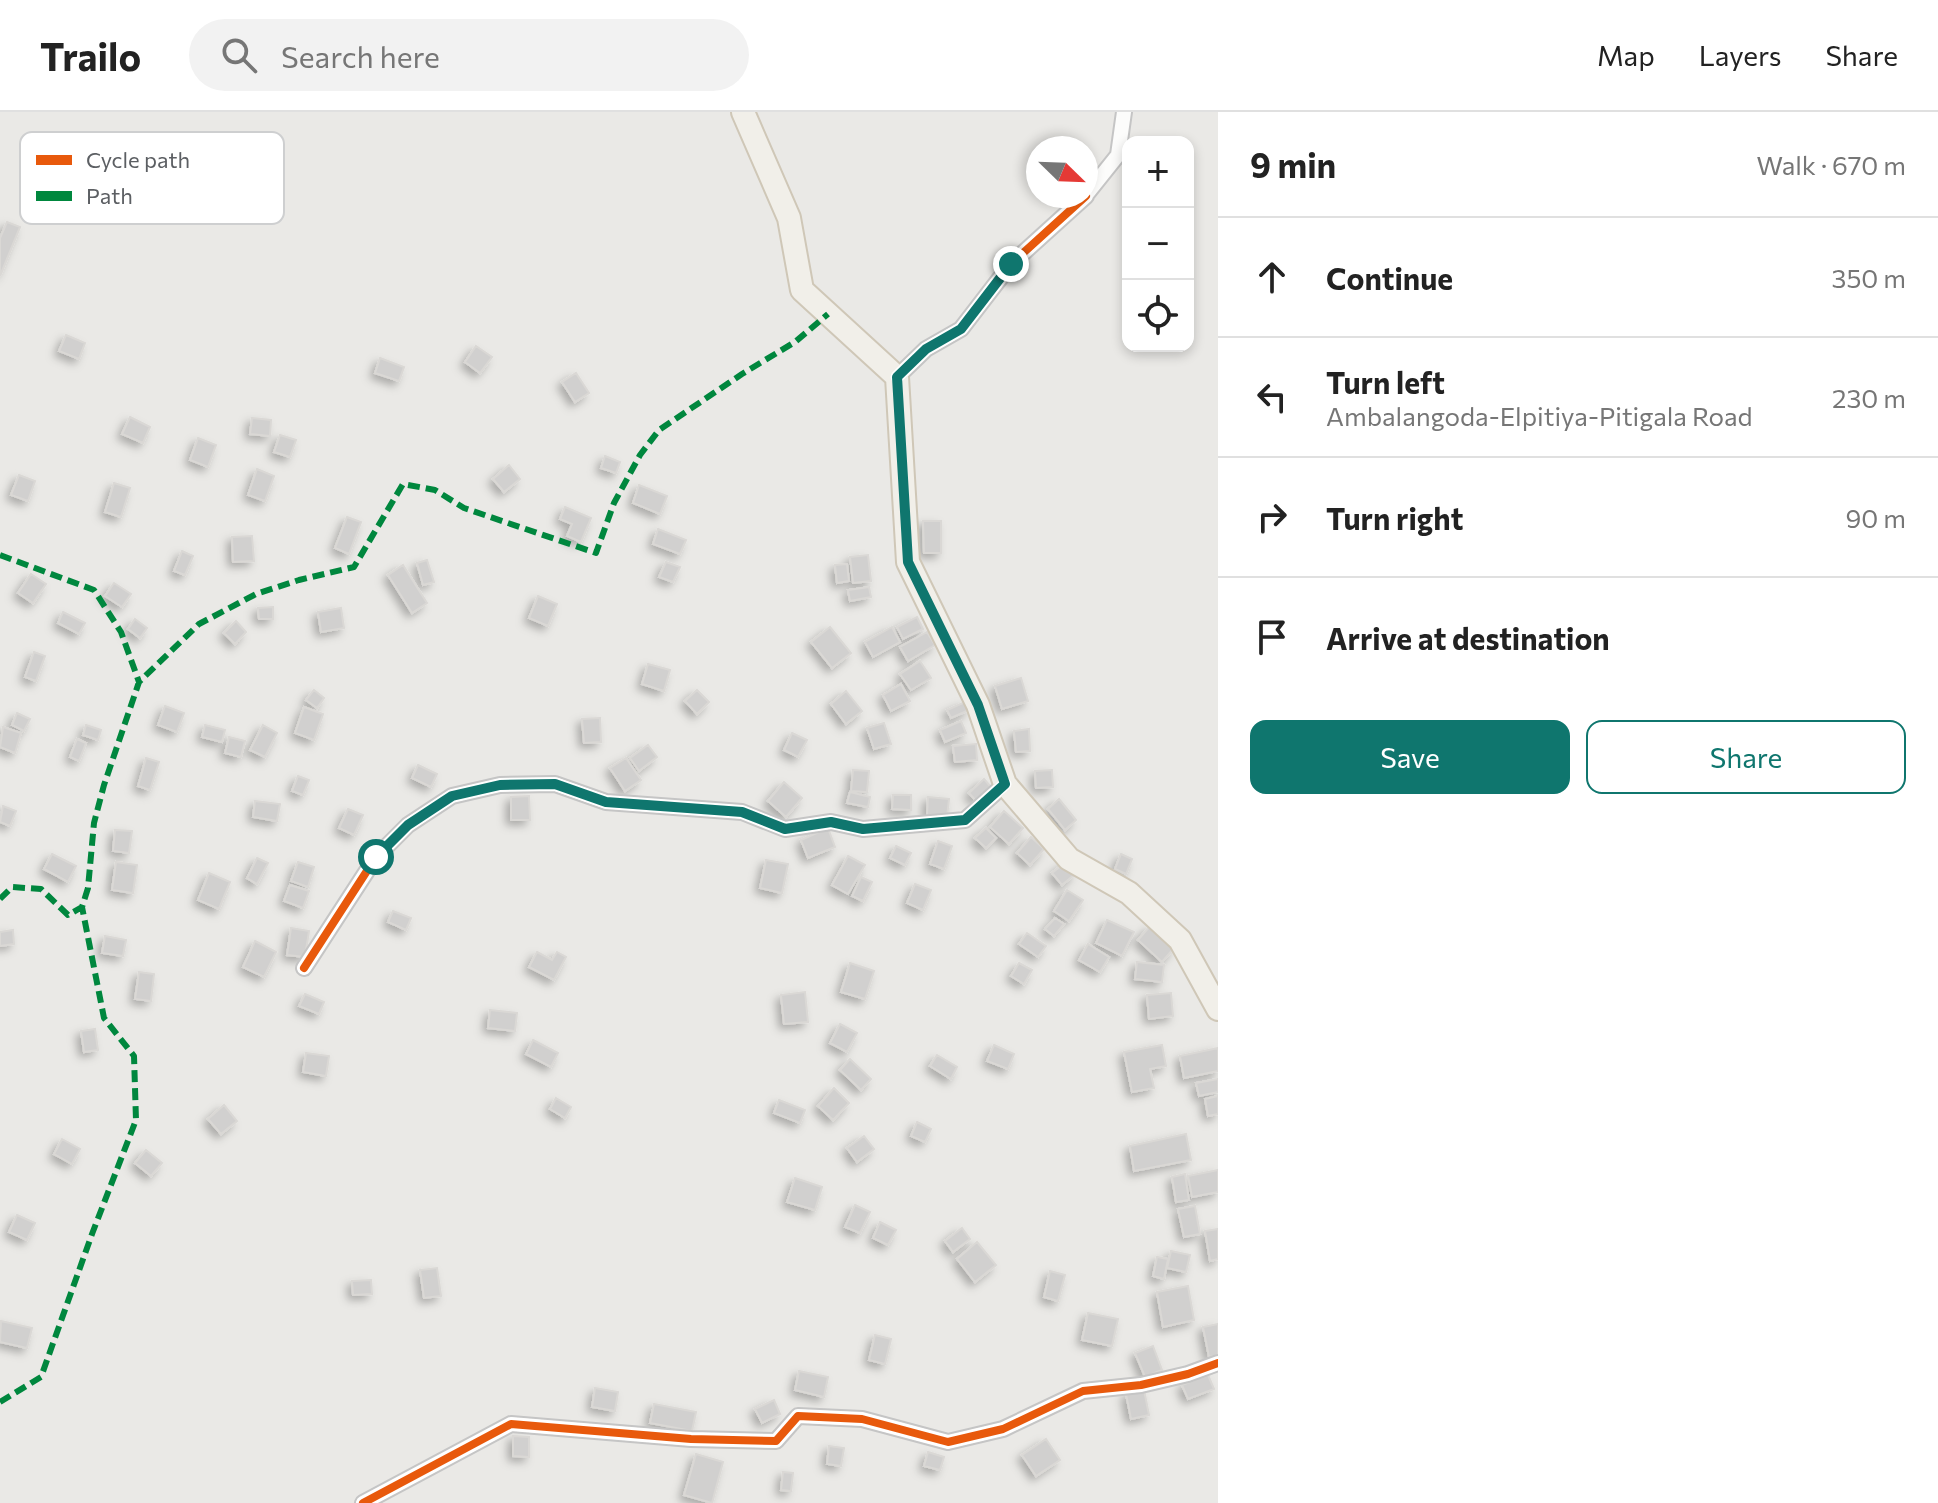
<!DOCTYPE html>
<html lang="en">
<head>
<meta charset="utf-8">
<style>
	:root { --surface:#fff; --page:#f2f2f2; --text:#222; --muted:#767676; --line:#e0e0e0; --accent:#0f766e }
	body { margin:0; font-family:Commissioner,sans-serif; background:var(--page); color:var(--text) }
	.controls { position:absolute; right:24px; top:24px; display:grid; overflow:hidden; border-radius:16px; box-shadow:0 4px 12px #0003 }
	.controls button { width:72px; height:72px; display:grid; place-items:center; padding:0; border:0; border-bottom:2px solid var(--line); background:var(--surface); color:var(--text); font:40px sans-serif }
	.compass { position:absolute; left:1026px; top:24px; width:72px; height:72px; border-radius:50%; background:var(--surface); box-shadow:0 4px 12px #0003; rotate:113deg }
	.stop { position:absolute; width:24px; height:24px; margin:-18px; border:6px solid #0f766e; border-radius:50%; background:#fff }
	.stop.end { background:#0f766e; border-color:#fff; box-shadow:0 2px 8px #0008 }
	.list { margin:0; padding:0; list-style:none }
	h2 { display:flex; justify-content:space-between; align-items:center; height:104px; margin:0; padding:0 32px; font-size:34px }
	h2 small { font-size:26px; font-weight:400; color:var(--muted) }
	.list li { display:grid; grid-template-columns:52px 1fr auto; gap:24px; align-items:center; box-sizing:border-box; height:120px; padding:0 32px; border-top:2px solid var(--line) }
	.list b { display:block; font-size:30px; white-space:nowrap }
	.list p { margin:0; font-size:26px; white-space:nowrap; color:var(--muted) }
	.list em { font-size:26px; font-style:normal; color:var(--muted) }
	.actions { display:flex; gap:16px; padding:24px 32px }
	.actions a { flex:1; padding:18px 0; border:2px solid var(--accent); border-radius:16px; text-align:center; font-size:28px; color:var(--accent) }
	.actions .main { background:var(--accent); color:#fff }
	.icon { flex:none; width:44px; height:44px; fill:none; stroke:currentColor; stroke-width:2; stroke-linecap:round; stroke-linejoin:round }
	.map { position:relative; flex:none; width:1218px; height:1391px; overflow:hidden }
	header { display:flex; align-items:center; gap:48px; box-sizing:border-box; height:112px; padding:0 40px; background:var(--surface); border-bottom:2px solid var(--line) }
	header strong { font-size:38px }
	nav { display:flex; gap:44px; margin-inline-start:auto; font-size:28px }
	.search { width:560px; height:72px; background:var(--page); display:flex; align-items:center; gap:20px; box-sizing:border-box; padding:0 28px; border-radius:44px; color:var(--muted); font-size:30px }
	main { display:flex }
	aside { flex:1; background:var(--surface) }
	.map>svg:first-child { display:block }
</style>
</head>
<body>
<header>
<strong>Trailo</strong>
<div class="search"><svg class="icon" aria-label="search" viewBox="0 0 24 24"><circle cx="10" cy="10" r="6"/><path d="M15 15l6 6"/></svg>Search here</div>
<nav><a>Map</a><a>Layers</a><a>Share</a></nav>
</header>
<main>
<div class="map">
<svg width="1218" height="1391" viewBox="0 0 1218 1391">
	<defs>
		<filter id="shadow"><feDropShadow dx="-4.5" dy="4.5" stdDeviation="4" flood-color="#0004"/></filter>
	</defs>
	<rect width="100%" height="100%" fill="#eae9e6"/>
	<path fill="#d1d0cf" stroke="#dad8d5" stroke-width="2" filter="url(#shadow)" d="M7 110 20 115 0 164V126Z
		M66 223 85 231 79 247 59 239Z
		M476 234 492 245 480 261 465 250Z
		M380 246 404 255 399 269 375 261Z
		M576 261 589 281 575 290 562 270Z
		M130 305 150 315 143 331 122 322Z
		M252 306 271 308 270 324 250 322Z
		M280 323 296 328 290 345 274 340Z
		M198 326 216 333 208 355 190 348Z
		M605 344 620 350 616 361 601 356Z
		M509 353 520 367 504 380 493 367Z
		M257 357 274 364 265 389 248 383Z
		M19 363 35 369 28 389 11 383Z
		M114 371 130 376 121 405 105 400Z
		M639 373 667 384 660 402 633 391Z
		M565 395 591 406 581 430 567 424 572 412 560 407Z
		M347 405 361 410 349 442 335 436Z
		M923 409H941V441H924Z
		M658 417 686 428 680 442 653 432Z
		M252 424 254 449 233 450 232 425Z
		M182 439 193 444 185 463 174 459Z
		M868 443 871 469 853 471 850 445Z
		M427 448 434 470 423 473 417 451Z
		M666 450 680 455 673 470 659 465Z
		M847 452 849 469 837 471 835 453Z
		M403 453 427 491 412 501 388 463Z
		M31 462 46 472 33 491 18 481Z
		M114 471 131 482 122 495 105 484Z
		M869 475 871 485 850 489 848 478Z
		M538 484 557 492 548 514 529 506Z
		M273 495V507H259L258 496Z
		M341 496 344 516 321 520 318 500Z
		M63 500 85 511 79 522 58 511Z
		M917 505 923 517 903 527 897 515Z
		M135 507 147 516 140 526 128 517Z
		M236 509 246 520 235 532 224 521Z
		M830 515 851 541 832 556 811 530Z
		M892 515 900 530 873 545 865 530Z
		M927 520 935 533 908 549 900 535Z
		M34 540 45 544 36 569 25 565Z
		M920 549 931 566 911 578 900 562Z
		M648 552 670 558 664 579 642 572Z
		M1021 566 1028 589 1002 597 995 574Z
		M901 572 910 589 891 599 883 583Z
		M314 578 324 586 317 596 306 588Z
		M697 578 709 590 697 602 685 589Z
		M846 579 862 599 846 612 831 592Z
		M965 590 969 598 951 606 947 598Z
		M165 594 184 601 177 620 158 613Z
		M304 595 323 602 314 628 295 621Z
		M17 601 30 607 24 619 12 613Z
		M600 606 601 630 584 631 582 607Z
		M961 609 966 621 945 630 940 618Z
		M884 611 891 632 874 637 867 616Z
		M86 613 101 618 98 628 83 623Z
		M205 613 225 618 222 630 202 625Z
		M263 613 277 621 265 645 250 638Z
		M3 615 21 621 15 641 0 635Z
		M1029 617 1030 639 1016 640 1014 619Z
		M792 621 807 628 798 645 784 638Z
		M229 625 245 629 241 645 225 641Z
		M77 627 86 631 79 649 70 645Z
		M976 632 977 648 955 650 953 634Z
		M648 633 657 645 639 659 630 646Z
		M146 646 159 650 150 678 138 674Z
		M626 646 641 668 625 679 610 656Z
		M418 653 437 662 431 675 412 666Z
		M853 658 869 659 867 680 851 679Z
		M1052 658 1053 675 1036 676 1035 659Z
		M298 664 309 668 303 683 292 679Z
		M984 667 991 675 976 689 969 681Z
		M784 670 802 686 786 705 768 689Z
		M850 680 870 685 868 695 847 691Z
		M893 683H911V698L892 697Z
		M529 684 530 708H511V685Z
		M928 685 949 687 947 705 927 703Z
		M1059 687 1076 708 1065 718 1048 697Z
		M255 689 280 692 277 709 253 705Z
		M3 694 16 699 10 714 0 710Z
		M348 697 363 703 354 723 339 716Z
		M1004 699 1023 716 1009 732 990 715Z
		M828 716 835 735 808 746 801 728Z
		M986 716 996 726 986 736 975 726Z
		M115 718 132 719 129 741 113 739Z
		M1031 725 1044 737 1030 753 1017 741Z
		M938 729 952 734 944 757 930 752Z
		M896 734 911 741 905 753 890 746Z
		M52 742 76 754 68 770 44 757Z
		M1121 742 1132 747 1126 762 1115 757Z
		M848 744 865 753 848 782 832 773Z
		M257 746 268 751 257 772 247 766Z
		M766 748 788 752 782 781 760 776Z
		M116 750 137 753 133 781 112 778Z
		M298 750 314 755 308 775 291 769Z
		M1066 750 1075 762 1062 773 1052 761Z
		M209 761 230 770 219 797 198 788Z
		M861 765 872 770 863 789 852 784Z
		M915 772 931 778 923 798 907 791Z
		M290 773 309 779 303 796 284 789Z
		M1067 778 1083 788 1069 809 1054 799Z
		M393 799 411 806 406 818 388 810Z
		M1055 806 1064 812 1054 824 1045 817Z
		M1107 808 1134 820 1122 844 1096 831Z
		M1150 814 1174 836 1162 850 1138 828Z
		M291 816 309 819 305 845 287 843Z
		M13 818 14 832 0 834V820Z
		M1027 821 1046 834 1038 845 1019 832Z
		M105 824 126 828 123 844 102 841Z
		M255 829 276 840 264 865 243 855Z
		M1088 832 1109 845 1100 860 1079 848Z
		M537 840 552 848 557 840 566 845 554 868 529 855Z
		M1137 850 1164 853 1162 870 1135 867Z
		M850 851 874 859 865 887 841 880Z
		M1019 851 1032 858 1024 872 1011 864Z
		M139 860 154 862 151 889 135 887Z
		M805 880 808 910 784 912 781 883Z
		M1171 881 1173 904 1149 907 1147 883Z
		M305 882 324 890 319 902 299 894Z
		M490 898 517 901 515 919 488 916Z
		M840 912 857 921 847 940 830 931Z
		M95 917 98 938 84 940 81 919Z
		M533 928 558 941 551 955 526 942Z
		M994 933 1014 942 1008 957 987 949Z
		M1162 933 1166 954 1150 957 1154 976 1132 980 1124 940Z
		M1218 936V959L1184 966 1180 944Z
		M306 941 329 944 326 964 303 960Z
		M937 943 957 955 951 967 930 954Z
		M850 947 871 967 861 978 840 958Z
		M1218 967V980L1199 984 1196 971Z
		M834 976 849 991 833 1008 818 994Z
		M1218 984V1002L1208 1004 1205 987Z
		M556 986 571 995 565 1006 550 997Z
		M779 988 805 998 800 1011 774 1001Z
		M224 993 237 1009 221 1022 208 1007Z
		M917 1010 931 1017 925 1030 911 1024Z
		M1186 1022 1191 1048 1134 1059 1130 1034Z
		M864 1024 874 1037 857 1050 847 1036Z
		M62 1027 80 1037 72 1052 54 1042Z
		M146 1038 162 1051 151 1064 135 1051Z
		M1218 1058V1080L1192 1085 1188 1064Z
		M1185 1062 1189 1088 1176 1090 1172 1065Z
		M795 1066 822 1075 815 1098 787 1090Z
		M855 1093 870 1100 860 1121 845 1115Z
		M1195 1094 1200 1122 1184 1125 1178 1097Z
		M17 1103 35 1111 27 1128 9 1120Z
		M880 1110 896 1118 888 1133 873 1126Z
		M962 1116 970 1127 953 1140 945 1129Z
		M1218 1117V1147L1210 1149 1205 1119Z
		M977 1130 996 1153 975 1170 957 1147Z
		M1171 1139 1190 1143 1186 1160 1167 1156Z
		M1157 1145 1168 1147 1164 1167 1153 1164Z
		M437 1156 441 1184 424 1186 420 1158Z
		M1050 1159 1065 1163 1058 1189 1044 1185Z
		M371 1168 372 1182 353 1183 352 1169Z
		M1188 1174 1194 1208 1163 1215 1157 1180Z
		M1088 1201 1118 1207 1112 1234 1082 1228Z
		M1 1209 32 1216 27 1236 0 1230Z
		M1218 1212V1243L1209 1245 1203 1215Z
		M875 1223 891 1227 885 1252 869 1248Z
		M1153 1234 1162 1258 1145 1265 1135 1241Z
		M799 1259 828 1265 824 1285 795 1278Z
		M1208 1263 1214 1277 1188 1287 1182 1273Z
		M595 1276 618 1280 615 1299 592 1295Z
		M1144 1278 1149 1303 1131 1307 1126 1282Z
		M774 1288 780 1302 762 1311 755 1297Z
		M654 1292 696 1300 692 1319 650 1311Z
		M513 1324 529 1325V1345L513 1344Z
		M1046 1327 1060 1348 1036 1364 1022 1343Z
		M829 1334 844 1336 841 1354 827 1352Z
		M928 1340 944 1345 940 1358 924 1354Z
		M696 1342 723 1350 712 1391 684 1383Z
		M783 1360 793 1361 791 1379 781 1378Z"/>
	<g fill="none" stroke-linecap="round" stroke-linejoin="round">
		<defs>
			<path id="street" d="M1086 83 1118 43 1124 0
				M897 265 926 237 961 217 1011 152 1086 84
				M304 856 376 745 408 713 452 684 500 673 555 672 606 690 742 700 785 717 831 710 863 717 965 708 1005 672
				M363 1391 511 1312 691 1327 776 1329 798 1304 862 1307 948 1330 1003 1317 1083 1279 1141 1273 1188 1262 1218 1251"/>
			<path id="primary" d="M743 0 789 106 802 178 897 265 908 450 978 593 1005 672 1069 747 1129 781 1180 828 1218 897"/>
		</defs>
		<use href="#street" stroke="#c5c5c5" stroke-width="18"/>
		<use href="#primary" stroke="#cfc7b7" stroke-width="26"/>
		<use href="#street" stroke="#fcfcfb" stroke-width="14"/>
		<use href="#primary" stroke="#f1efe9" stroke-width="22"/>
		<path stroke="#00873e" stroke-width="6" stroke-dasharray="12 6" stroke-linecap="butt" d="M0 443 94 478 121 520 139 570
			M0 787 12 775 41 777 68 803 82 795 88 776 94 711 104 673 139 570 199 512 256 482 299 468 354 455 403 372 435 378 464 396 596 441 614 391 640 343 659 318 742 262 795 230 828 202
			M0 1290 41 1265 92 1122 136 1008 134 944 104 906 82 795"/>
		<defs>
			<path id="cycleway" d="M897 265 926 237 961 217 1011 152 1086 84
				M304 856 376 745 408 713 452 684 500 673 555 672 606 690 742 700 785 717 831 710 863 717 965 708 1005 672
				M363 1391 511 1312 691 1327 776 1329 798 1304 862 1307 948 1330 1003 1317 1083 1279 1141 1273 1188 1262 1218 1251"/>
		</defs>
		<use href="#cycleway" stroke="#fff" stroke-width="13"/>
		<use href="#cycleway" stroke="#e8590c" stroke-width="8"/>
	</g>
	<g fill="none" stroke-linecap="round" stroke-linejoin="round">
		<path stroke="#0f766e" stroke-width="10" d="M376 745 408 713 452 684 500 673 555 672 606 690 742 700 785 717 831 710 863 717 965 708 1005 672 978 593 908 450 897 265 926 237 961 217 1011 152"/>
	</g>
	<rect x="20" y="20" width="264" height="92" rx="12" fill="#fff" stroke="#cecfd0" stroke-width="2"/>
	<rect x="36" y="43" width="36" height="10" fill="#e8590c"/>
	<rect x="36" y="79" width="36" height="10" fill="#00873e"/>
	<g font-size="22" fill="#5c5f63">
		<text x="86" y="56">Cycle path</text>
		<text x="86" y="92">Path</text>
	</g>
</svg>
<div class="controls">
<button>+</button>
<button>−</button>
<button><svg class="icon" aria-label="locate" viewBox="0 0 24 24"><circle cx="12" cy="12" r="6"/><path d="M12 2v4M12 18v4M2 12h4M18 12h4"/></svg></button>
</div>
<svg class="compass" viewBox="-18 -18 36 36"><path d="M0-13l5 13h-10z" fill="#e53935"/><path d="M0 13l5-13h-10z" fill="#767676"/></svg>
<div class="stop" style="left:376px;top:745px"></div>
<div class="stop end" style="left:1011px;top:152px"></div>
</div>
<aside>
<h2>9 min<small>Walk · 670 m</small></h2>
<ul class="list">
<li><svg class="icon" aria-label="ahead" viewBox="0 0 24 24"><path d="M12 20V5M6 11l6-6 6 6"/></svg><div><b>Continue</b></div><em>350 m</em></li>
<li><svg class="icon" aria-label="left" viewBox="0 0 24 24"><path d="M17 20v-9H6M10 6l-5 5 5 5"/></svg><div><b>Turn left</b><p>Ambalangoda-Elpitiya-Pitigala Road</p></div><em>230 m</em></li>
<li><svg class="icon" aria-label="right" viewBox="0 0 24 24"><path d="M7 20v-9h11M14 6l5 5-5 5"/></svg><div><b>Turn right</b></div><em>90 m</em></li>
<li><svg class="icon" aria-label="arrive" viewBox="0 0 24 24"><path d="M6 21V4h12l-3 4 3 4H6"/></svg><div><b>Arrive at destination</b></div></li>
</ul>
<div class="actions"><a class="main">Save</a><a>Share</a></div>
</aside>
</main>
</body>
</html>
